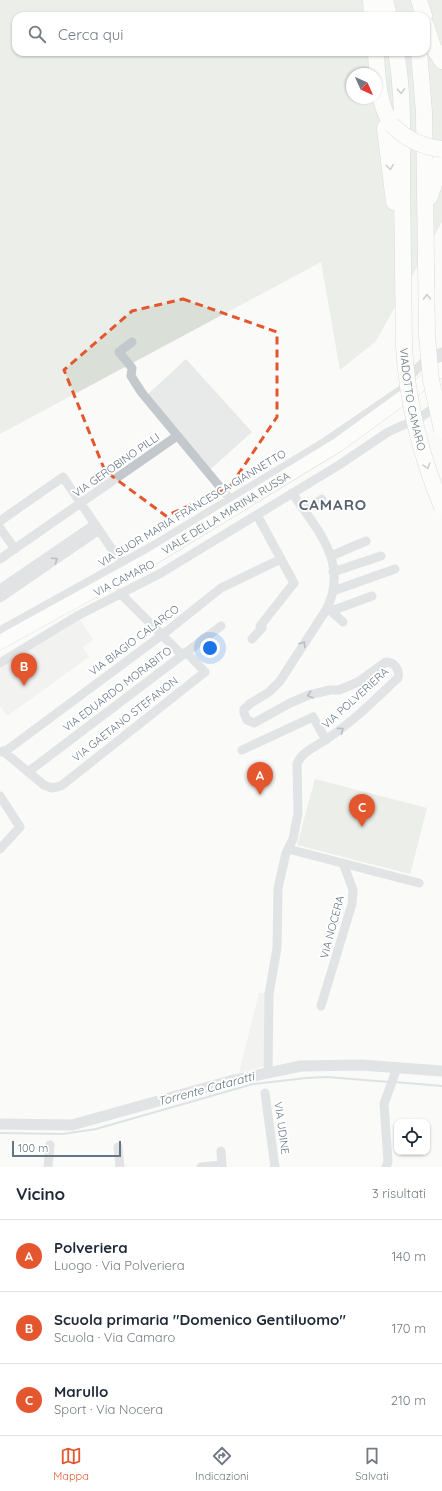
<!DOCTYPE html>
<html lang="it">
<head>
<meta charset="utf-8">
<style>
	:root { --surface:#fff; --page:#f2f2f3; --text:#1f2937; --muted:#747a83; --line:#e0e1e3; --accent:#e4572e }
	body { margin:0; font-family:Quicksand,sans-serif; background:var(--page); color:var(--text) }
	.controls { position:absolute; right:12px; bottom:12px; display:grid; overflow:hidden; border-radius:8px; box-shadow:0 1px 3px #0004 }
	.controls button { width:36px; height:36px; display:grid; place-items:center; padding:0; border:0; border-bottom:1px solid var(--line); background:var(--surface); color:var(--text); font:20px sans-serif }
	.compass { position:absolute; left:346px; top:68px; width:36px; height:36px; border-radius:50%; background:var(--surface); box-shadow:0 1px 3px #0004; rotate:135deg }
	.scale { position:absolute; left:12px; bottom:10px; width:109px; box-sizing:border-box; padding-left:4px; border:2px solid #657683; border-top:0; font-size:11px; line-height:14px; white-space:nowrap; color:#657683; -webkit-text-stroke:3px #fff; paint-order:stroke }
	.you { position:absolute; left:210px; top:648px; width:14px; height:14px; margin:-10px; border:3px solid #fff; border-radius:50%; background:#1a73e8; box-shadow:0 0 0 6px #1a73e833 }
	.badge { display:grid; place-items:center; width:26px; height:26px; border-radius:50%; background:var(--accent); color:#fff; font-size:13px; font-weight:700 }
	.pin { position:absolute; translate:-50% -33px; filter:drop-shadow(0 1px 2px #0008) }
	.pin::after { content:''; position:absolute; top:21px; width:14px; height:12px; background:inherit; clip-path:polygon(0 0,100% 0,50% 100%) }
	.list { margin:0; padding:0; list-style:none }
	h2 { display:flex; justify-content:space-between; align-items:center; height:52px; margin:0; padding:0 16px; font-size:17px }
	h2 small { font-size:13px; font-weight:400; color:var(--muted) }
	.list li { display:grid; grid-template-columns:26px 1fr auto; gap:12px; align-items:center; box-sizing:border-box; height:72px; padding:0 16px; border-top:1px solid var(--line) }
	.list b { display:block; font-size:15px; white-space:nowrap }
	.list p { margin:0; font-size:13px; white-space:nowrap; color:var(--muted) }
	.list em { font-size:13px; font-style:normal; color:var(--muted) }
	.icon { flex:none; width:22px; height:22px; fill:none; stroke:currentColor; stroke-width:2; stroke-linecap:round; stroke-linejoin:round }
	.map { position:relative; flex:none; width:442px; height:1167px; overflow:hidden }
	.search { position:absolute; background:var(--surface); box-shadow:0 1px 3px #0004; left:12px; right:12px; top:12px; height:44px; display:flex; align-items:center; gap:10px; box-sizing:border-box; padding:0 14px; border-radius:12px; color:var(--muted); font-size:15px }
	.sheet { height:268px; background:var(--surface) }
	nav { display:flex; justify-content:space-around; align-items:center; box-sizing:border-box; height:56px; border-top:1px solid var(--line); background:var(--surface); font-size:11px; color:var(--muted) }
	nav a { display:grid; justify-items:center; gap:2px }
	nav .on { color:var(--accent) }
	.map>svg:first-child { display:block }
</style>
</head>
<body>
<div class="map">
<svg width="442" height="1167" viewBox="0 0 442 1167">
	<rect width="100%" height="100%" fill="#fafaf8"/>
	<path fill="#e8e9e9" d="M186 359 252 432 211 469 147 395Z
		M80 619 93 640 83 647 89 657 7 716 0 706V666Z
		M259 993H266L264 1066 239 1073Z"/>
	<path fill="#dadfd7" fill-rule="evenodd" d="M0 0H442V222L376 341 340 370 321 262 0 434ZM16 16H426V52H16ZM352 74H376V98H352Z
		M315 779 427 808 410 874 297 845Z"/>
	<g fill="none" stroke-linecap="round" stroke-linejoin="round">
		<path stroke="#bbc7cb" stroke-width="2" d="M395 1082 442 1086
			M0 1133 63 1134 96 1129 253 1084 306 1078 327 1077 389 1082"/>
		<path stroke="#d5d9db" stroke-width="16" stroke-dasharray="16 8" stroke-linecap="butt" d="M385 116C386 86 404 65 430 51"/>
		<defs>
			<g id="primary">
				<path id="s1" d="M0 642 149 560 339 444 442 369"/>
			</g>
			<path id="motorway" d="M371 0 372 16
				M385 0 389 16
				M419 0 424 16
				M426 25 433 47 442 61
				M376 52C377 75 378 105 392 125
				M396 52C404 95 402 139 402 182 403 237 403 291 404 346
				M419 52 424 112 427 336
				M385 128 394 202
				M430 197 442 156"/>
		</defs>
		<use href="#primary" stroke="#b5babe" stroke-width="15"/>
		<use href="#motorway" stroke="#b4b9bd" stroke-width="17"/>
		<path stroke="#c3c8cc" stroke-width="9" d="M132 342 119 352 132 368 131 376 142 393 230 499
			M430 370 442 361
			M407 380C418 367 425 358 442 352
			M304 510 322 499
			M0 521 63 477 122 564
			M0 528 15 549
			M331 556 366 541
			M0 559 177 436
			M333 572 381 556
			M0 589 95 524
			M333 591 395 569
			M120 593 182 655
			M0 598 99 530
			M326 610 331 611 372 596
			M331 611 343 622
			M0 631 153 546 325 442 410 384
			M252 639 262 628 260 626 294 583 257 515
			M0 663 77 616 161 573 339 465 388 432 421 417 439 404
			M242 750 313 717 326 740
			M3 751 44 785 52 788 61 786 205 672 186 652
			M0 752 7 750 162 635 221 588 281 559
			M28 772 221 626
			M0 796 20 827 0 849
			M288 849 419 883
			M321 1006 352 904 353 890 343 863
			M268 1072 269 994 277 948 278 888 286 853 293 839 298 813 297 764C301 753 313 748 322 742 350 725 373 701 398 678 400 670 395 662 386 662L358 682 339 690H330L309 695 290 703 254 723 247 720 244 713V709L251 703 269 692 280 681 326 610C350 564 317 529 292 493
			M265 1093 275 1167
			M118 1147 120 1167
			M221 1151 222 1167
			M48 1167 50 1145
			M201 1167 222 1165
			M386 1167 388 1162 384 1104 397 1068"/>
		<path stroke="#c3c8cc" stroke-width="11" d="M0 1124 72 1125 230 1081 301 1066 361 1065 442 1071"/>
		<use href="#primary" stroke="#fff" stroke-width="14"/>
		<use href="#motorway" stroke="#fff" stroke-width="16"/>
		<defs>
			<g id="motorway-bridge">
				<path d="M392 125C406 139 422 147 442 149"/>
				<path d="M427 336 431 380 442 430"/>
				<path id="s2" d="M404 346C407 401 421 456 442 507"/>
			</g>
		</defs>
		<use href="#motorway-bridge" stroke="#b4b9bd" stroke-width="17" stroke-linecap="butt"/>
		<use href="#motorway-bridge" stroke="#fff" stroke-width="16"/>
	</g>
	<defs><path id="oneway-chevron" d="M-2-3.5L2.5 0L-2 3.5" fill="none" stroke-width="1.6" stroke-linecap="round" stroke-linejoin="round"/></defs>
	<g stroke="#939fa8">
		<use href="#oneway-chevron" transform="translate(401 91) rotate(87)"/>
		<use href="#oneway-chevron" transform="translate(390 167) rotate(83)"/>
		<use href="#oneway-chevron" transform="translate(427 297) rotate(-91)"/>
		<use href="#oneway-chevron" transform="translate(427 466) rotate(72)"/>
	</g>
	<g stroke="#6a7a87">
		<use href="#oneway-chevron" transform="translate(55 560) rotate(-34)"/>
		<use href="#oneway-chevron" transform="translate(303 644) rotate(-58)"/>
		<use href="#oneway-chevron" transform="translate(310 695) rotate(162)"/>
		<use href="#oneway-chevron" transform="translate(341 730) rotate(-37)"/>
	</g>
	<path d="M0 0H442V1167H0ZM183 299 277 332V417L229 488 166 516 105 471 64 370 132 311Z" fill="#fafaf8" fill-opacity=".55" fill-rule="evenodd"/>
	<path fill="none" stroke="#e4572e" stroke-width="3" stroke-dasharray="8 5" stroke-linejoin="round" d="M183 299 277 332V417L229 488 166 516 105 471 64 370 132 311Z"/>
	<g text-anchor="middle" stroke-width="4" stroke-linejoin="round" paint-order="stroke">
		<g font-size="11" fill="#657683" stroke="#fff">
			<text dy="4" stroke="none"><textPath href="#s2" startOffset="54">VIADOTTO CAMARO</textPath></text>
			<text transform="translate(116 465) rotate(-35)" y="4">VIA GEROBINO PILLI</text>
			<text transform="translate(192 508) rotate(-31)" y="4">VIA SUOR MARIA FRANCESCA GIANNETTO</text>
			<text dy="4" stroke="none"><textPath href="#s1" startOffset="260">VIALE DELLA MARINA RUSSA</textPath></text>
			<text transform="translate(124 578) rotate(-27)" y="4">VIA CAMARO</text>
			<text transform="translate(134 640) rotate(-37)" y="4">VIA BIAGIO CALARCO</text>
			<text transform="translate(117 689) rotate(-37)" y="4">VIA EDUARDO MORABITO</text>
			<text transform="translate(355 698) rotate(-42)" y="4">VIA POLVERIERA</text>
			<text transform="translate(125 719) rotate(-38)" y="4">VIA GAETANO STEFANON</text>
			<text transform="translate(332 927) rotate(-75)" y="4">VIA NOCERA</text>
			<text transform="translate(282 1128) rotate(82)" y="4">VIA UDINE</text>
		</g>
		<g font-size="12" font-style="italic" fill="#60757c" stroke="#fff">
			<text transform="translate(206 1089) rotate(-15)" y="4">Torrente Cataratti</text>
		</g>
		<g font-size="15" font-weight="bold" letter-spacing="1" fill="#57646e" stroke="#fff">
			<text x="333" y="510">CAMARO</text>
		</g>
	</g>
</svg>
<div class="controls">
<button><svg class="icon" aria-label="locate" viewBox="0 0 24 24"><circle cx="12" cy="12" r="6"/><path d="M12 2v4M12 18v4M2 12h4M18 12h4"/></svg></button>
</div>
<svg class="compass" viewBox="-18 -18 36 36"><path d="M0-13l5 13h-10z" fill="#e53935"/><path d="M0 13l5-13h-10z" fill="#747a83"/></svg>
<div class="scale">100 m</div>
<div class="you"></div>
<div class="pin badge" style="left:260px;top:795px">A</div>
<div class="pin badge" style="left:24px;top:686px">B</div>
<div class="pin badge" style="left:362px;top:827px">C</div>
<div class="search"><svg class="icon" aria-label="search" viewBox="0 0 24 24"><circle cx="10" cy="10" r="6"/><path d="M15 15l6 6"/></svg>Cerca qui</div>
</div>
<section class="sheet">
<h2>Vicino<small>3 risultati</small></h2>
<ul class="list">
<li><span class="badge">A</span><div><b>Polveriera</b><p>Luogo · Via Polveriera</p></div><em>140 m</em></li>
<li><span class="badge">B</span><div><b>Scuola primaria &quot;Domenico Gentiluomo&quot;</b><p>Scuola · Via Camaro</p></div><em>170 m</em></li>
<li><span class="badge">C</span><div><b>Marullo</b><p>Sport · Via Nocera</p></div><em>210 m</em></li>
</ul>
</section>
<nav>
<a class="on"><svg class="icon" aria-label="map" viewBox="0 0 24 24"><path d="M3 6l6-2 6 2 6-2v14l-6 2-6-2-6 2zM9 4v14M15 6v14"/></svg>Mappa</a>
<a><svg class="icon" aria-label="directions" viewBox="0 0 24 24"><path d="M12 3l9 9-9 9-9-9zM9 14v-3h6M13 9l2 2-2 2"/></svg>Indicazioni</a>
<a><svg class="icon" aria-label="saved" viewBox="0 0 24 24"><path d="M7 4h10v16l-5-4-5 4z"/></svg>Salvati</a>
</nav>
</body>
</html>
